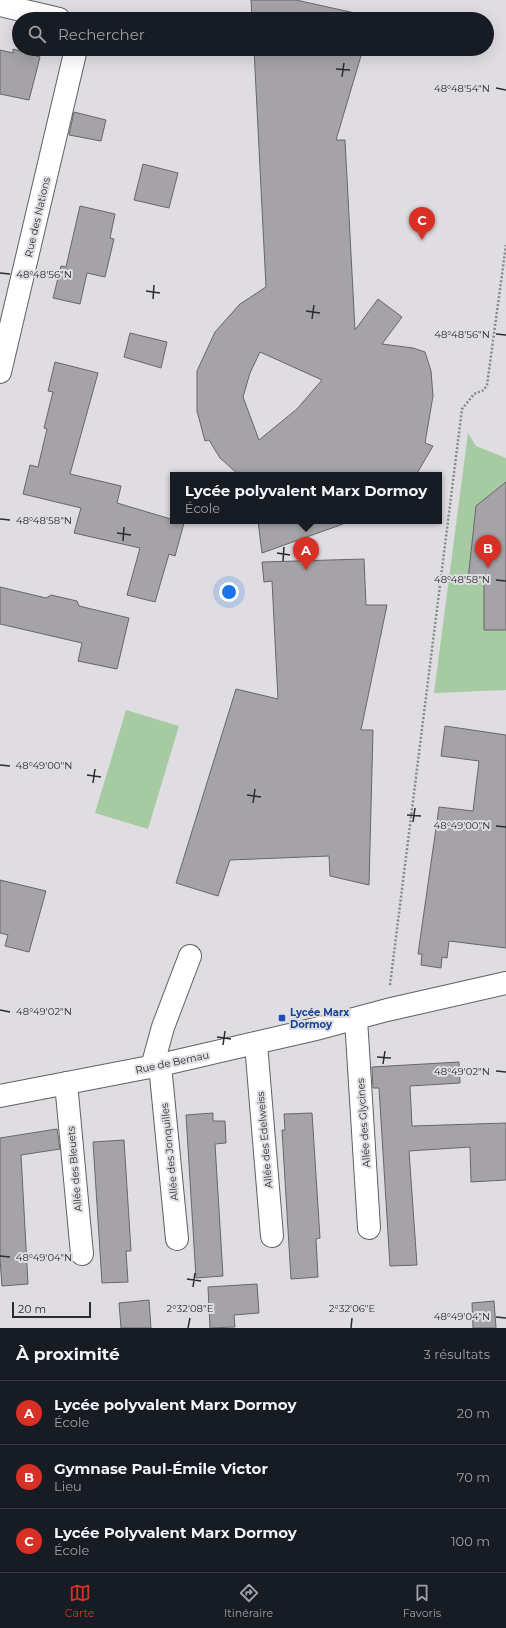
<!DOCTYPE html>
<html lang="fr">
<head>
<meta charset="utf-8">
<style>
	:root { --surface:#171b24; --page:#20242c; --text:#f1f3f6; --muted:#9ea1a6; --line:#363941; --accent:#d93025 }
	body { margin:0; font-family:Montserrat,sans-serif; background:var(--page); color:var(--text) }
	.scale { position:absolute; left:12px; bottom:10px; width:79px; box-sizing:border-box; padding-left:4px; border:2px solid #2c2b2d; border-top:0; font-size:11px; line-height:14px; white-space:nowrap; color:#2c2b2d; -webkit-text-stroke:3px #dfdde1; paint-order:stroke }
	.you { position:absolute; left:229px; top:592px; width:14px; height:14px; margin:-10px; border:3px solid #fff; border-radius:50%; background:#1a73e8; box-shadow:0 0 0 6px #1a73e833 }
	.badge { display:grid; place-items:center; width:26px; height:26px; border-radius:50%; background:var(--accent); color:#fff; font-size:13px; font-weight:700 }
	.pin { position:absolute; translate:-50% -33px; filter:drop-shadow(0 1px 2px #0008) }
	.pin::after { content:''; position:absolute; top:21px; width:14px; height:12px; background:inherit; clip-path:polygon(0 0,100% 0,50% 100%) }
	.popup { position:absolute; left:170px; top:472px; width:272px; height:52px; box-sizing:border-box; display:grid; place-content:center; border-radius:0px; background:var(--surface); filter:drop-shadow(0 1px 3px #0005); font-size:13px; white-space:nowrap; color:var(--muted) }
	.popup b { font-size:15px; color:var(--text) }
	.popup::after { content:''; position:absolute; left:50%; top:100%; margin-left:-8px; border:8px solid transparent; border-top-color:var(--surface) }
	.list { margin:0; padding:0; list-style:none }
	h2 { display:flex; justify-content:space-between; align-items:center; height:52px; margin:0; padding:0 16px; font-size:17px }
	h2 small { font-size:13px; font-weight:400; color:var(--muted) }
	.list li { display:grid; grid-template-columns:26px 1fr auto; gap:12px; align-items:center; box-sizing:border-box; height:64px; padding:0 16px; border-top:1px solid var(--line) }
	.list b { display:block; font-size:15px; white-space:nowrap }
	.list p { margin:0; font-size:13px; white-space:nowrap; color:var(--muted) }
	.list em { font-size:13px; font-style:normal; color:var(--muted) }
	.icon { flex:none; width:22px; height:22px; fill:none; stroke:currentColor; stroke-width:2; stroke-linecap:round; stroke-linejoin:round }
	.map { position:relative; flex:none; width:506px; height:1328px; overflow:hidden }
	.search { position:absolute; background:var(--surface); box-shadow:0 4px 16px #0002; left:12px; right:12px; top:12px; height:44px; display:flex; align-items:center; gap:10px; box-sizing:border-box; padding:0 14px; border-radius:22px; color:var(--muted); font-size:15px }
	.sheet { height:244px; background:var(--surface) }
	nav { display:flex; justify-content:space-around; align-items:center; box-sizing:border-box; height:56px; border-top:1px solid var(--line); background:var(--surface); font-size:11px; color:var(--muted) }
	nav a { display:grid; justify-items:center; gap:2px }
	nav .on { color:var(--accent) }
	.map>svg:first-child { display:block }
</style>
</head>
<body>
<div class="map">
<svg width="506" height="1328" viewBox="0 0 506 1328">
	<rect width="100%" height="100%" fill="#dfdde1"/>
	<path fill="#a6cba3" d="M468 433 476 446 506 458V690L434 693Z
		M126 710 179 726 148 829 95 813Z"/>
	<path fill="#a5a3a7" stroke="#686669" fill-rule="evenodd" d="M251 0H296L373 17 372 19H252Z
		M13 49 40 57 29 100 0 94V50L13 53Z
		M254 49H363L336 140H345L355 330 378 299 402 317 382 344 413 348 425 352 431 371 433 396 425 443 433 446 416 475H239L220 458 209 440 205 441 197 411V371L215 332 240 304 266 287ZM260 352 322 380 297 409 259 440 243 397 250 373Z
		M74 112 106 120 101 141 69 135Z
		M143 164 178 173 169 208 134 200Z
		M80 206 115 214 110 238 114 239 105 277 87 273 80 304 53 298 61 266 66 267Z
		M130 333 167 342 161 368 124 357Z
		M55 362 98 373 70 474 121 486 117 503 184 523 175 556 169 554 155 602 127 595 140 548 74 533 81 508 23 494 30 465 38 467 47 429 44 428 53 392 48 391Z
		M506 482V630H484V579L468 580 476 506Z
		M258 521H343V524L262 553Z
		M364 559 366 605H387L361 730H373L369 885 330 876 329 856 230 860 218 896 176 883 236 689 278 699 272 581 264 582 262 562Z
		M0 587 46 598 51 595 77 601 79 606 129 618 117 669 78 661 82 643 0 624Z
		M445 726 506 735V948L449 941 447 958 442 957 441 968 421 965 422 954H418L439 807 473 811 479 761 441 756Z
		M0 880 46 891 29 952 5 946 8 935 0 933Z
		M459 1062 460 1083 410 1086 412 1126 506 1123V1180L471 1182 470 1147 409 1151 417 1265 390 1266 379 1088H373L372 1067Z
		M213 1113V1121H225L226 1143 215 1144 223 1276 196 1278 186 1115Z
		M312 1113 320 1238 316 1239 318 1277 291 1279 282 1130H285L284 1114Z
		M57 1129 60 1149 21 1155 28 1284 2 1286 0 1259V1138Z
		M124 1140 131 1251H126L128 1282 102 1283 93 1142Z
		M257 1284 259 1313 234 1315 235 1327 210 1328 208 1287Z
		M149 1300 151 1328H121L119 1303Z
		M494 1301 496 1328H473L472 1303Z"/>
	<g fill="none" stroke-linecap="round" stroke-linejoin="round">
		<defs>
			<path id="minor" d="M0 5 59 19
				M0 372 76 49
				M356 1019 369 1228
				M256 1044 272 1236
				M160 1065 177 1239
				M152 1067 163 1027 190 956
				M66 1083 82 1254
				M0 1096 160 1065 320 1028 387 1010 506 983"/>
		</defs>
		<use href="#minor" stroke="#615f62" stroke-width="24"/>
		<path stroke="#878689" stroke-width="2.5" stroke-dasharray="2 2" stroke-linecap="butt" d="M390 985 462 409 474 394 484 390 487 385 506 245"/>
		<use href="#minor" stroke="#fff" stroke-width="22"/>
	</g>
	<path fill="none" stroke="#2c2b2d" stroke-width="1.5" d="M336 69 350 70M342 77 344 63M496 88 506 90M0 273 10 274M146 291 160 293M153 299 154 285M306 311 320 313M312 319 314 305M496 334 506 335M0 519 10 520M117 533 131 535M123 541 124 527M277 553 290 555M283 561 284 547M496 580 506 581M0 765 10 766M87 775 101 777M93 783 95 769M247 795 261 797M253 803 255 789M407 815 421 816M413 822 415 808M496 826 506 827M0 1010 10 1012M217 1037 231 1039M223 1045 225 1031M377 1057 391 1058M383 1064 385 1051M496 1071 506 1072M0 1256 10 1257M187 1279 201 1281M193 1287 195 1273M496 1317 506 1318M188 1328 190 1318M351 1328 352 1318"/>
	<rect fill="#1a4fb4" stroke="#dfdde1" stroke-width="1.5" x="278" y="1014" width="8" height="8" rx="2"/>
	<g text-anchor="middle" stroke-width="4" stroke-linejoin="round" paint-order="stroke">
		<g font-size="10" fill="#2c2b2d" stroke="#dfdde1">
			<text transform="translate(37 217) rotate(-77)" y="4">Rue des Nations</text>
			<text transform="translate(172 1062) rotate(-12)" y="4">Rue de Bernau</text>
			<text transform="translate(363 1123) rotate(-94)" y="4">Allée des Glycines</text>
			<text transform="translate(264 1140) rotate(-95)" y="4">Allée des Edelweiss</text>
			<text transform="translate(169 1152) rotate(-96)" y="4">Allée des Jonquilles</text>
			<text transform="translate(74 1169) rotate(-95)" y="4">Allée des Bleuets</text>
		</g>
		<g font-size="10" font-weight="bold" fill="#164399" stroke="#dfdde1" text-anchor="start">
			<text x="290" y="1016">Lycée Marx<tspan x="290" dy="12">Dormoy</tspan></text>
		</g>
	</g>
	<g font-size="10" text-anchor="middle" fill="#2c2b2d" stroke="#dfdde1" stroke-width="4" stroke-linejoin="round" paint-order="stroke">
		<text x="462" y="92">48°48'54"N</text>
		<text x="44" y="278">48°48'56"N</text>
		<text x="462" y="338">48°48'56"N</text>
		<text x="44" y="524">48°48'58"N</text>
		<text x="462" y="583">48°48'58"N</text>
		<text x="44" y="769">48°49'00"N</text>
		<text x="462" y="829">48°49'00"N</text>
		<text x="44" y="1015">48°49'02"N</text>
		<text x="462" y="1075">48°49'02"N</text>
		<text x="44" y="1261">48°49'04"N</text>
		<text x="190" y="1312">2°32'08"E</text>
		<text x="352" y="1312">2°32'06"E</text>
		<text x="462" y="1320">48°49'04"N</text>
	</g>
</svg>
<div class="scale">20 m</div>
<div class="you"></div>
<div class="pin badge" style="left:306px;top:570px">A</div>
<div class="popup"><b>Lycée polyvalent Marx Dormoy</b>École</div>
<div class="pin badge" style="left:488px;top:568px">B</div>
<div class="pin badge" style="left:422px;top:240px">C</div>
<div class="search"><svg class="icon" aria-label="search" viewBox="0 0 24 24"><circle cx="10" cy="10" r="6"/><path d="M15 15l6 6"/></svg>Rechercher</div>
</div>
<section class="sheet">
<h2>À proximité<small>3 résultats</small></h2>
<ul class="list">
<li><span class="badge">A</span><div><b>Lycée polyvalent Marx Dormoy</b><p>École</p></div><em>20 m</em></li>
<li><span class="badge">B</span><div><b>Gymnase Paul-Émile Victor</b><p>Lieu</p></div><em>70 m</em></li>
<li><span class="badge">C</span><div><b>Lycée Polyvalent Marx Dormoy</b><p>École</p></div><em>100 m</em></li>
</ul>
</section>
<nav>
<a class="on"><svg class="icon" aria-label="map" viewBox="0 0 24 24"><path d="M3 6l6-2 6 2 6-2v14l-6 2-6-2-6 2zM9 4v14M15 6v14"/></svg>Carte</a>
<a><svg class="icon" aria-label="directions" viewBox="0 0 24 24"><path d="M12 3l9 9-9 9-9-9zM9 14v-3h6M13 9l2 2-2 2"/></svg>Itinéraire</a>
<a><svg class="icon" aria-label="saved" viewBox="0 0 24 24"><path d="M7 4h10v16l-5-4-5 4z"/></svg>Favoris</a>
</nav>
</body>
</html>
